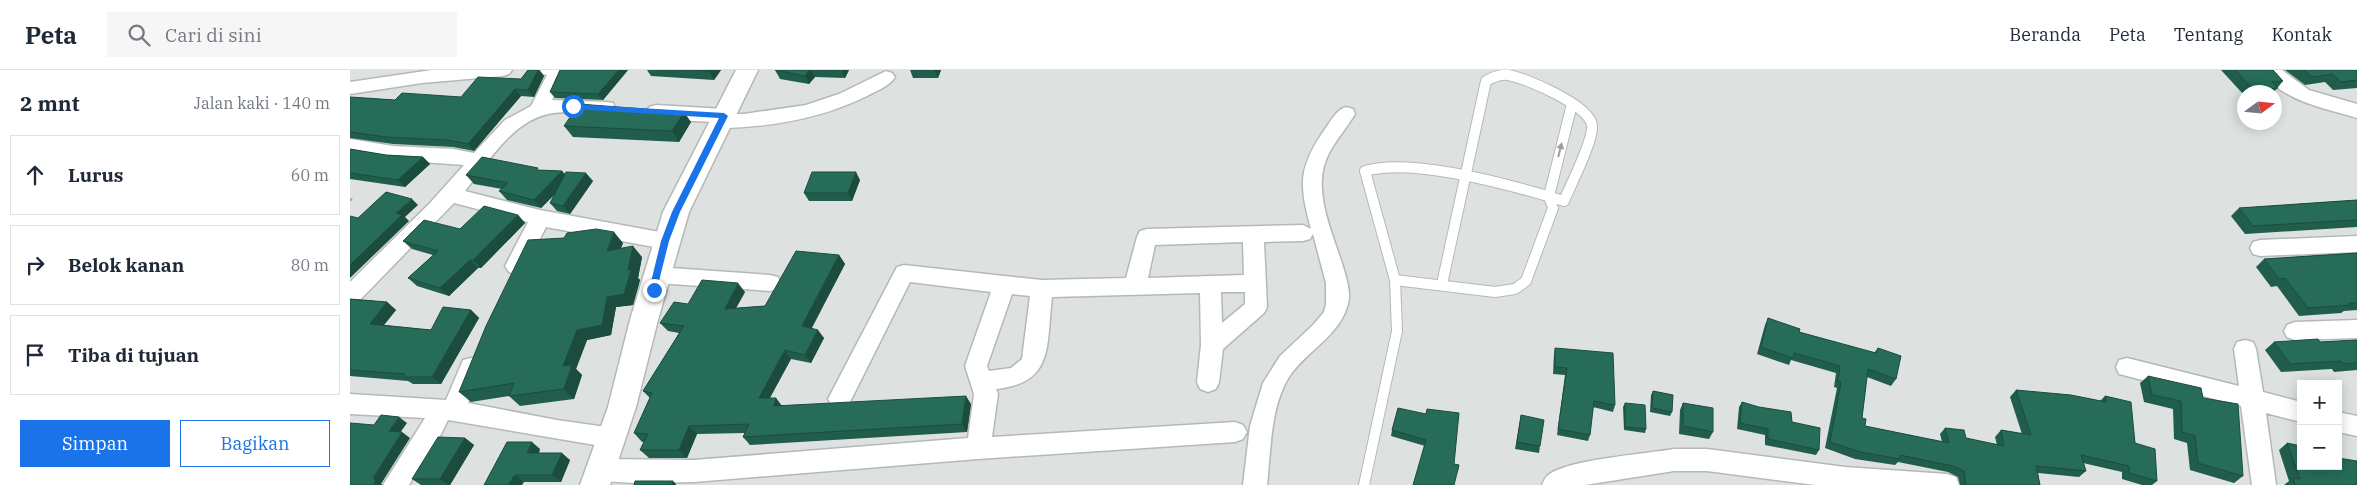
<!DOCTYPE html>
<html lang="id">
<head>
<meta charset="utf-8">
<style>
	:root { --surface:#fff; --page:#f6f6f7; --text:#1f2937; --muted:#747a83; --line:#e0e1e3; --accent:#1a73e8 }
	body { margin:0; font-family:"IBM Plex Serif",serif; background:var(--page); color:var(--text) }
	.controls { position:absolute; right:15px; bottom:15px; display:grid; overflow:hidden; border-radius:0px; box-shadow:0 2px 12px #0003 }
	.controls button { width:45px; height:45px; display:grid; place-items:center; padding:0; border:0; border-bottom:1px solid var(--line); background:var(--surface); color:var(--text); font:25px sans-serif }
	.compass { position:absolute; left:1887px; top:15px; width:45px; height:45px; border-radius:50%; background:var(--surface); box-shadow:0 2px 12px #0003; rotate:75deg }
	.stop { position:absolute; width:15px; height:15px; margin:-11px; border:4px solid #1a73e8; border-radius:50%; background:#fff }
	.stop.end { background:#1a73e8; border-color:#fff; box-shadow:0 1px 5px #0008 }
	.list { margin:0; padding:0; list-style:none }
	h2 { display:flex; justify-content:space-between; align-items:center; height:65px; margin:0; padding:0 20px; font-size:21px }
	h2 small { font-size:16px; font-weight:400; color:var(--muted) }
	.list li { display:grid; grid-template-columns:32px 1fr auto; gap:15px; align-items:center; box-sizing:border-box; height:80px; margin:0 10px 10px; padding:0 10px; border:1px solid var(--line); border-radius:0px }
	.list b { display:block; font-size:19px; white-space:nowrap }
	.list em { font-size:16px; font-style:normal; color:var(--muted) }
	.actions { display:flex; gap:10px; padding:15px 20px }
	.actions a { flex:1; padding:11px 0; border:1px solid var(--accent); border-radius:0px; text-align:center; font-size:18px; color:var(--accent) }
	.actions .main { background:var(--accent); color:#fff }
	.icon { flex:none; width:28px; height:28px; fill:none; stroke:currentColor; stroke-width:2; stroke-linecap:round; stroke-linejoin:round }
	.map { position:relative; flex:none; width:2007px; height:415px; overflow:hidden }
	header { display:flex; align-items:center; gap:30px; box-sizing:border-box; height:70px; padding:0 25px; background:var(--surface); border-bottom:1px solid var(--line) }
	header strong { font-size:24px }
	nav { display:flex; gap:28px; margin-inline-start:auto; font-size:18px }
	.search { width:350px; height:45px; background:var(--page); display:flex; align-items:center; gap:12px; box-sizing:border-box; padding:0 18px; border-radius:0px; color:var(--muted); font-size:19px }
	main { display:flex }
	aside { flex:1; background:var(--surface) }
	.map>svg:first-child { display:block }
</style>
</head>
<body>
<header>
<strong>Peta</strong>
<div class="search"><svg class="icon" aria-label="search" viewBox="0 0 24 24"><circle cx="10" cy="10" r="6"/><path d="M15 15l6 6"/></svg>Cari di sini</div>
<nav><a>Beranda</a><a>Peta</a><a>Tentang</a><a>Kontak</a></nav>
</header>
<main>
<aside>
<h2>2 mnt<small>Jalan kaki · 140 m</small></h2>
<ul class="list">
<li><svg class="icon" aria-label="ahead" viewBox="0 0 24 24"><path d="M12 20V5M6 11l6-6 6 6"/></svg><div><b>Lurus</b></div><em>60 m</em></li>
<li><svg class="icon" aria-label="right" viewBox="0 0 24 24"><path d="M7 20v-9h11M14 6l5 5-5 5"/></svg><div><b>Belok kanan</b></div><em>80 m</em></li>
<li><svg class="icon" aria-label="arrive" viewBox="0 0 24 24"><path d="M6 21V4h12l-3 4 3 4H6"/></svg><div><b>Tiba di tujuan</b></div></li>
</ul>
<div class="actions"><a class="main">Simpan</a><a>Bagikan</a></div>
</aside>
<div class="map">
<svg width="2007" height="415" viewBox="0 0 2007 415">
	<rect width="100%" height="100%" fill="#dde2e0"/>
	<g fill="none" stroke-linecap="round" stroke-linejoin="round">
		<defs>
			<path id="service" d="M1201 133 1199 126 1222 34
				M1045 210 1145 222 1165 219 1176 211 1203 138
				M1092 214 1136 11C1143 7 1150 4 1158 5 1176 8 1239 35 1242 55 1244 70 1220 116 1214 131
				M1014 415 1047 261 1045 210 1015 101C1063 87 1165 116 1214 131"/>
			<path id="minor" d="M162 0 159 4 153 6 72 13 0 24V12L82 0Z
				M190 0H214L215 2 202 30 256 32 263 33 265 38 263 43 256 44C237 43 217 40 198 44 161 52 137 94 115 121L190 140 315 163 322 165 325 171 322 177 315 179 196 157 173 202 166 204 159 202 155 196 178 152 104 133 8 232 0 235V212L80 133 114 95 43 90 0 83V69L43 76 103 79 124 83 155 50 181 36 197 5 193 4Z
				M1911 0H1932L1959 20 2007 34V48C1975 38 1930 31 1911 0Z
				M536 1 542 3 545 7C540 16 526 21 517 26 470 49 422 57 371 58L364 56 362 52 306 49 299 47 297 42 299 37 306 35 374 39 382 44H394L456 35 489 24Z
				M996 37 1003 39 1005 44C995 61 979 77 974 96 965 129 985 169 994 200 997 211 1001 223 998 234 989 267 957 280 939 307 920 337 921 381 917 415H893L900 356 913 313 930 286 963 255 974 242 976 234V213L963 164 960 169 953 171 914 172 917 237 914 243 873 279 869 312 866 319 858 322 850 319 847 312 851 275 850 223 702 227C696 275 705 313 646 319L648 324 642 367 885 352 893 355 897 362 893 369 885 372 628 389 344 412 284 413 251 411 242 408 239 400 242 392 251 389 344 390 618 368 624 324 615 296 641 222 560 212 498 336 490 339 482 336 478 329 547 197 554 195 692 210 776 208 787 167 790 161 797 159 953 155 961 159C949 114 948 98 975 59 981 51 986 40 996 37ZM893 172 894 205 798 208 805 175ZM871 222H895V234L872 253ZM662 224 680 226 672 289 661 298 639 301 637 296Z
				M2007 166V182L1910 186 1903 184 1900 178 1903 172 1910 170Z
				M307 197 420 205 428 207 431 213 428 219 420 221 307 213 300 211 296 205 300 199Z
				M2007 250V268L1945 270 1937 267 1934 261 1937 255 1945 252Z
				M1895 270 1903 272 1906 279 1913 322 1951 332V352L1916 343 1926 415H1902L1891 336 1777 306 1769 304 1766 297 1769 290 1777 288 1889 316 1884 279 1887 272Z
				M121 288 129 290 132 297 118 333 207 350 263 358 271 361 275 368 271 375 263 378 98 350 90 366 59 415H33L75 348 0 344V324L96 330 113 290Z
				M1988 342 2007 346V366L1988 362Z
				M1324 379H1357L1495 397 1597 404 1606 407 1609 415H1465L1357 401H1324L1235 415H1192C1194 410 1196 406 1201 403 1225 389 1294 384 1324 379Z"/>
			<path id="tertiary" d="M386 0H408L339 142 308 250 286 337 260 415H230L258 337 280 250 313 142Z"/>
		</defs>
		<use href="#service" stroke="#b4b9b7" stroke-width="12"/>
		<use href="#minor" stroke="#b4b9b7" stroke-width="3"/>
		<use href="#tertiary" stroke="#b4b9b7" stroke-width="3"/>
		<path stroke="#a5a9a8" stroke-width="3" stroke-dasharray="4 2.5" stroke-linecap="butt" d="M0 129 2 130"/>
		<use href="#service" stroke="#fff" stroke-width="10"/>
		<use href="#minor" fill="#fff" fill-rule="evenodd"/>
		<use href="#tertiary" fill="#fff" fill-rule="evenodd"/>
	</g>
	<path fill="#215d4d" d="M178 0H189L194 6 184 27 171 26 124 81 103 77 43 74 0 68V27L45 30 111 27 171 9Z
		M210 0H278L253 30 205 28 200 22Z
		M297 0H371L364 10 301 6Z
		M425 0H499L495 8 465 7 459 14 430 9Z
		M560 0H591L588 8H563Z
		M1871 0H1923L1933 11 1924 22H1894V25Z
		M1935 0H2007V18L1983 20 1975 12 1955 15Z
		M341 52 329 72 223 67 214 56Z
		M0 79 36 85 73 87 80 94 55 117 0 109Z
		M190 100 212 101 215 104 243 111 220 144 207 141 200 133 205 124 191 138 157 130 149 121 152 119 124 114 116 105Z
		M510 110 502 131H459L454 123Z
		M2007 130V157L1895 164 1881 146 1889 138Z
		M168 145 175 153 131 198H128L99 226 67 216 58 208 83 185 62 179 53 171 110 159Z
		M273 173 271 178 292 187 288 208 290 210 283 235 266 237 261 265 237 270 226 299 232 305 224 329 170 336 159 326 121 332 109 322Z
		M2007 183V240L1994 241 1991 243 1949 246 1927 216 1921 217 1906 197 1914 189Z
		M489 185 495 194 462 258 474 268 461 293 441 289 420 328H426L432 336 621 334 617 362 400 375 393 367 395 363 347 364 337 388H299L290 380 294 372H292L284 363 300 328 293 321 329 263 318 261 310 253 338 234 395 222 386 238 415 236Z
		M0 229 37 232 46 240 34 255 81 260 121 240 129 248 91 314H63L58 311 0 306Z
		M1418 248 1449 262 1524 283 1528 278 1546 309 1541 316 1517 307 1512 348 1515 356 1592 372 1590 364 1595 358 1616 368 1647 375 1645 367 1651 360 1672 364 1660 327 1666 320 1750 331 1755 326 1785 373 1807 411 1802 415H1792L1772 409V402L1733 393 1736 401 1729 407 1688 403 1690 415H1610L1608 407 1598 402 1548 392 1545 395 1505 389 1475 378 1487 318 1484 317 1486 303 1441 290 1439 295 1407 284 1415 255Z
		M2007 270V300L1984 302 1982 299 1931 302 1915 280 1924 272H1970Z
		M1205 278 1265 335 1263 342 1243 337 1240 365 1238 371 1207 365 1215 305 1203 304 1204 284Z
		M1798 306 1853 328 1893 406 1884 413 1840 400 1837 373 1824 369 1823 339 1794 332 1790 313Z
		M1303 321 1322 342 1320 346 1300 342 1301 325Z
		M1392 332 1442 352 1469 380 1466 385 1415 375V365L1387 359 1389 337Z
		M1275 333 1296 359 1295 363 1274 360 1273 337Z
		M1333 333 1363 362 1359 369 1329 364 1330 340Z
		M1048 338 1104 394 1109 395 1108 401 1075 376 1041 366 1042 360Z
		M1171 345 1190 376 1189 383 1165 379Z
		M115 368 124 375 100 415H71L62 409Z
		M1937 373 1951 396 2007 415H1934L1939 411 1929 380Z
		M190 379 189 383 220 390 211 412H174L134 415Z"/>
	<path fill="#1b4c3e" d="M188 0H189L194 6 184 27 178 20Z
		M269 0H278L253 30 248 24Z
		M360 0H371L364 10 359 1Z
		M459 0H461L465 7 459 14 455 6Z
		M491 0H499L495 8Z
		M584 0H591L588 8Z
		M165 19 171 26 124 81 118 74Z
		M334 42 341 52 329 72 322 61Z
		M73 87 80 94 55 117 48 110Z
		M212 101 219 110 191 138 184 130Z
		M506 102 510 110 502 131 498 123Z
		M236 103 243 111 220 144 213 136Z
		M62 129 68 135 55 147 59 151 0 208V195L46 143Z
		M168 145 175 153 131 198 123 190Z
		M264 162 273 173 266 191 257 181Z
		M283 176 292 187 288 208 290 210 283 235 266 237 261 265 237 270 226 299 232 305 224 329 214 319 213 296 227 260 257 227 278 200Z
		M489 185 495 194 458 264 452 256Z
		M120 190 128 198 99 226 90 218Z
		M388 213 395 222 381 247 375 239Z
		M37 232 46 240 29 261 20 254Z
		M121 240 129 248 91 314 82 307Z
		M468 260 474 268 461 293 455 285Z
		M435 280 441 289 415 336 409 328Z
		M616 326 621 334 617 362 612 354Z
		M426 328 432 337 424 336Z
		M49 347 57 353 47 367 39 361Z
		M339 356 347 364 337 388 329 380Z
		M52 362 60 368 31 414 33 415H23V408Z
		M115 368 124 375 100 415H99L90 409Z
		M182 372 190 379 186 390 177 383Z
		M212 383 220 390 211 412 202 405Z
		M165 405 174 412 172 415H158Z
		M323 411 326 414V415H321Z"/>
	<path fill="#266c59" stroke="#1b4c3e" d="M178 0H188L178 20 165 19 118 74 97 70 36 67 0 62V27L45 30 52 23 111 27 128 7 171 9Z
		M210 0H269L248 24 200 22Z
		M340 0H360L359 1Z
		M425 0H459L455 6Z
		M1885 0H1923L1933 11 1922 12 1928 18 1904 20Z
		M1953 0H2007V10L1991 12 1983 4 1963 7Z
		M229 34 334 42 322 61 214 56Z
		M0 79 36 85 73 87 48 110 0 103Z
		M132 87 188 98 187 100 212 101 184 130 149 121 158 113 116 105Z
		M216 102 236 103 213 136 200 133Z
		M462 102H506L498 123H454Z
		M36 122 62 129 46 143 52 145 0 195V146L8 148Z
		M2007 130V150L1903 156 1889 138Z
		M134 136 168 145 123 190H120L90 218 58 208 88 181 53 171 74 150 110 159Z
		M246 159 264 162 257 181 283 176 278 200H281L274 224 257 227 252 255 227 260 213 296 222 295 214 319 159 326 164 313 109 322 136 256 178 170 214 168 217 163Z
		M446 181 489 185 452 256 468 260 455 285 435 280 409 328H426L424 336 616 326 612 354 393 367 399 354 339 356 329 380H290L298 364 284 363 302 323 293 321 334 256 310 253 324 232 338 234 352 210 388 213 375 239 415 236Z
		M2007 183V233H1999L2001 235 1958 238 1935 208 1929 209 1914 189Z
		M0 229 37 232 20 254 81 260 93 237 121 240 82 307H54L55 304 0 300Z
		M1418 248 1450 259 1449 262 1526 283 1528 278 1551 286 1546 309 1518 299 1512 348 1516 349 1515 356 1599 373 1595 358 1614 360 1616 368 1654 376 1651 360 1681 365 1666 320 1721 325 1756 332 1755 326 1781 332 1785 373 1805 379 1807 411 1779 403V396L1731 385 1736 401 1686 396 1690 415H1616L1614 401 1603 396 1550 385V389L1510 382 1480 372 1491 312 1488 311 1490 296 1444 283 1443 288 1411 277Z
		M1968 269 1970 272 2007 270V293L1994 294 1991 291 1940 294 1924 272Z
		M1205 278 1263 283 1265 335 1244 331 1240 365 1208 359 1217 298 1205 297Z
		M1798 306 1851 318 1853 328 1888 334 1893 406 1848 393 1845 366 1832 362 1831 331 1802 325Z
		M1303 321 1323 325 1322 342 1302 338Z
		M1392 332 1409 337 1441 342 1442 352 1470 358 1469 380 1418 369V359L1390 353Z
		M1275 333 1295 335 1296 359 1275 357Z
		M1333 333 1363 338V362L1333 356Z
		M1048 338 1076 344 1077 339 1109 343 1104 394 1109 395 1104 415H1063L1076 370 1042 360Z
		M31 345 49 347 39 361 52 362 23 408 26 411 23 415H0V353L24 355Z
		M1171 345 1194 350 1190 376 1167 372Z
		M88 367 115 368 90 409H62Z
		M157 372H182L177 383H212L202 405H165L158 415H134Z
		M1937 373 1951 376V396H1988V388L2007 391V415H1945L1943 408 1950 409Z
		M285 411H323L321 415H284Z"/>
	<defs><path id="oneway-solid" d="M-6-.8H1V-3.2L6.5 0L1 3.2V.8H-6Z" transform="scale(1.25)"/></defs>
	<use fill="#9c9d9d" href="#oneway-solid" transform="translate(1210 80) rotate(-76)"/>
	<path fill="#1a73e8" d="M223 34 374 43 378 46 330 142 319 171 306 223H301L299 220 311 171 322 142 369 48 223 39 219 36Z"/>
</svg>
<div class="controls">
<button>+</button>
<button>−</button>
</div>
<svg class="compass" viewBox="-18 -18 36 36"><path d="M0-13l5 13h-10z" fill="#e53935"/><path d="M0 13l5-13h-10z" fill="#747a83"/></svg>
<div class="stop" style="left:223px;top:36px"></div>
<div class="stop end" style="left:304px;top:220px"></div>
</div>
</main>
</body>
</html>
